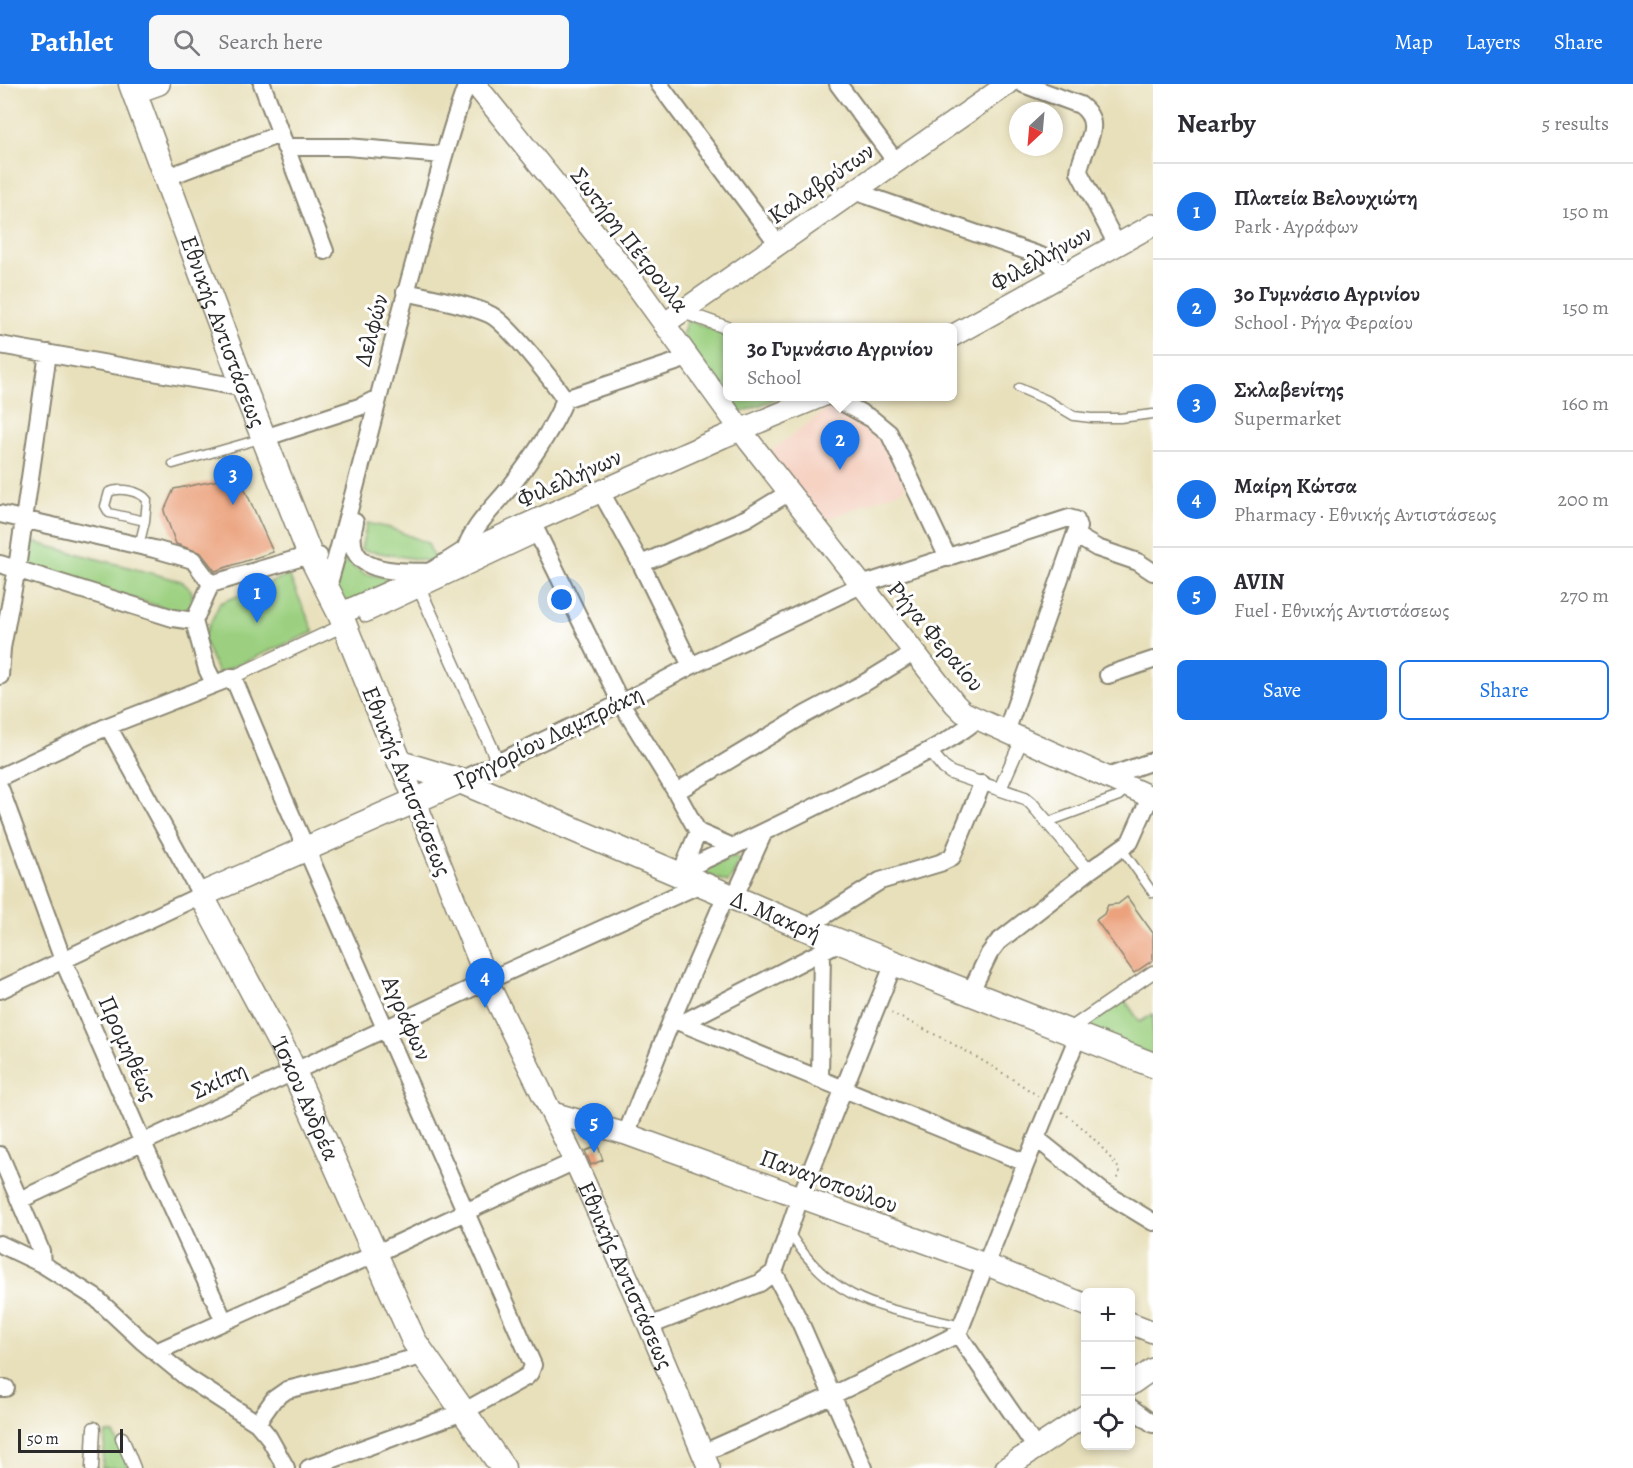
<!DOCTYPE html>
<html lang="en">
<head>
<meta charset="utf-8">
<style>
	:root { --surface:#fff; --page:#f7f7f7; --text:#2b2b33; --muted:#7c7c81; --line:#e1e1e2; --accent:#1a73e8 }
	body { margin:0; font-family:Alegreya,serif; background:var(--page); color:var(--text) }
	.controls { position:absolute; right:18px; bottom:18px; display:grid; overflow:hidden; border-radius:9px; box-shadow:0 3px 9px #0003 }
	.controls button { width:54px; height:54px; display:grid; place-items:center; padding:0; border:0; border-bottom:2px solid var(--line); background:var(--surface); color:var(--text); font:30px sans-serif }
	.compass { position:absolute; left:1009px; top:18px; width:54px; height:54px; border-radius:50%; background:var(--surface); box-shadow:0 3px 9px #0003; rotate:206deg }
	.scale { position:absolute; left:18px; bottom:15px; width:105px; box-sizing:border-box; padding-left:6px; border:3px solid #2b2b2b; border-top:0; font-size:16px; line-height:21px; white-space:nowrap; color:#2b2b2b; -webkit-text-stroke:4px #fff; paint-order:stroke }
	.you { position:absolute; left:562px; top:516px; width:21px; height:21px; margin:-15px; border:4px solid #fff; border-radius:50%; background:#1a73e8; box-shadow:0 0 0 9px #1a73e833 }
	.badge { display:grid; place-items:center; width:39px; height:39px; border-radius:50%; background:var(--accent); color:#fff; font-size:20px; font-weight:700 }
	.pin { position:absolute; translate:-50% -50px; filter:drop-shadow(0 2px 3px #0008) }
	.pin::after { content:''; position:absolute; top:32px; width:21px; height:18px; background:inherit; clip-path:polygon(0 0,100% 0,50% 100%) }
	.popup { position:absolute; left:723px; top:239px; width:234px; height:78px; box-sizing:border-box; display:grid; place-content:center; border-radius:9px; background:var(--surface); filter:drop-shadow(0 2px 4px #0005); font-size:20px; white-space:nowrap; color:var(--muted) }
	.popup b { font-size:22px; color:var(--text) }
	.popup::after { content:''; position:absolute; left:50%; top:100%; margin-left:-12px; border:12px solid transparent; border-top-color:var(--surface) }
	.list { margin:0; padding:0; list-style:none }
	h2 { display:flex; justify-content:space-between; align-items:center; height:78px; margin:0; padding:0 24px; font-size:26px }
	h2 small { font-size:20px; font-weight:400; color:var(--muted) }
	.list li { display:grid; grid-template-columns:39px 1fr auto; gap:18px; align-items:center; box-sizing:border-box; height:96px; padding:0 24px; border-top:2px solid var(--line) }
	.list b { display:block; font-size:22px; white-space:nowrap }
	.list p { margin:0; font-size:20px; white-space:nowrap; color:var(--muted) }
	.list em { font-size:20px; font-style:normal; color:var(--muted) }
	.actions { display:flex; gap:12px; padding:18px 24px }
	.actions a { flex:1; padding:14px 0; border:2px solid var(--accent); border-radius:9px; text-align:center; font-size:21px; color:var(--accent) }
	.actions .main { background:var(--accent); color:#fff }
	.icon { flex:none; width:33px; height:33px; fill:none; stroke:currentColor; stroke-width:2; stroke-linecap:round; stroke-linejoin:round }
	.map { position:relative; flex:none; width:1153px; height:1384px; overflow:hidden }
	header { display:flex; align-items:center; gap:36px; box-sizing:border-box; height:84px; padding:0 30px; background:var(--accent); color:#fff }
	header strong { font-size:28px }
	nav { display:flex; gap:33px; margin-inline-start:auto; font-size:21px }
	.search { width:420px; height:54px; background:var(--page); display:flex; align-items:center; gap:15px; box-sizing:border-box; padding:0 21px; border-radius:9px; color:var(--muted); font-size:22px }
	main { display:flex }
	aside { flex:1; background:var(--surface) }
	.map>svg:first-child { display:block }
</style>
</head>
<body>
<header>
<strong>Pathlet</strong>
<div class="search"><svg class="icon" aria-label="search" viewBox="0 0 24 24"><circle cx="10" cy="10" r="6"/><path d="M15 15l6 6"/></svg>Search here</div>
<nav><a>Map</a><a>Layers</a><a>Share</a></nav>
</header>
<main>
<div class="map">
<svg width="1153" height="1384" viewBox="0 0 1153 1384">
	<rect width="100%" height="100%" fill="#fff"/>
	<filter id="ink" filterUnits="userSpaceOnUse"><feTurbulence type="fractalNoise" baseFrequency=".0167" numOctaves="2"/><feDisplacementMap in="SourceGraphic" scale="12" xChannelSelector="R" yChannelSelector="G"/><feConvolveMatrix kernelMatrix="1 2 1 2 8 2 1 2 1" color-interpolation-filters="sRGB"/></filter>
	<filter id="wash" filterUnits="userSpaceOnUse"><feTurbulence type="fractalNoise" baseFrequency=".008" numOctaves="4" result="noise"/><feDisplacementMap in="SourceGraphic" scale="24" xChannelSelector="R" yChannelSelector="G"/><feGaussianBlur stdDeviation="1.35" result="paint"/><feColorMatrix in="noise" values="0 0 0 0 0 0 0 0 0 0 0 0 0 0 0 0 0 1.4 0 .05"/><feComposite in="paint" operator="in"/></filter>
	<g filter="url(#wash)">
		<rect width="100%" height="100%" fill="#e8e0bb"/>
		<path fill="#f5d2c2" d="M831 322 882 354 906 404 820 438 770 368Z"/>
		<path fill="#9cd080" stroke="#647e56" stroke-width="1.5" d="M687 236 727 250 728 312 780 313 739 329 682 251Z
			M367 439 390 444 428 459 435 478 361 466Z
			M29 457 181 497 191 506C194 516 191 525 181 529L25 482Z
			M344 476 364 490 399 495 344 524 335 505Z
			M289 491 314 548 218 589 203 554 220 519Z
			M735 772 739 776 732 793 728 798 705 790 708 784Z
			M1124 915 1140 938 1153 930V971L1085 945Z
			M106 1349 114 1350 129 1384H102Z"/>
		<g id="blocks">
			<path fill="#eba27d" d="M239 392 273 468 215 487 201 469 176 460 164 427 174 405Z
				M1127 813 1153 849V876L1134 889 1096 836 1104 830 1108 821 1118 820Z
				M598 1062 603 1076 591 1081 585 1067Z"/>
		</g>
	</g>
	<g filter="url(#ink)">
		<use href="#blocks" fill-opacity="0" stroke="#8a8673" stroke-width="1.5"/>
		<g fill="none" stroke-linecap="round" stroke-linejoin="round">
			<defs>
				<path id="service" d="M1019 304 1047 316 1074 332 1091 334H1120L1153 330
					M173 380 263 354
					M139 462 145 437 147 416C140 407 120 403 109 408L105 422 109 429 145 437
					M1048 738 1119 712 1128 703
					M1122 765 1153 809
					M788 1147C835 1222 883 1223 962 1242"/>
				<path id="pedestrian" d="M683 228 728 244
					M420 506 498 678
					M366 532 539 451
					M233 593 344 541
					M930 667 944 684 951 689 1025 714 1031 719 1089 787
					M1000 705 1022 655
					M1067 947 1153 888
					M122 1354 134 1384
					M92 1384 94 1344"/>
				<path id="minor" d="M262 0 325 167
					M659 0 778 160
					M838 0 896 78
					M1023 0 1080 21C1107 41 1081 64 1079 88L1117 161
					M285 63H347L444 71
					M165 94 280 50
					M854 107 1041 172 1064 191
					M405 208C428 213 472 221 491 231 509 241 552 296 565 315L688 274
					M0 261 244 304
					M831 312 872 335 889 349 948 474
					M264 354 362 322 378 314
					M601 408 641 480 691 582
					M0 430 154 465 193 476 211 500
					M355 438C340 492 397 487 433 488
					M532 438 621 619 676 708 698 748 680 791
					M1075 451 1097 464 1138 478 1153 488
					M464 469C473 440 496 422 514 398 534 372 553 345 565 315
					M0 480 173 534 194 537
					M641 480 747 434 788 409
					M327 506C362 385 390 262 425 140 438 93 450 45 467 0
					M1108 591 1153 576
					M0 592 2 564 17 484 48 269
					M214 599 207 585 194 537 211 500 310 471 319 472
					M0 693 108 642 233 593 283 712 533 1281 530 1289 526 1293 463 1328 309 1384
					M1107 693 1153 677
					M460 697 621 619 691 582 861 501 1069 434 1076 436 1078 443 1006 648
					M0 704 63 876 143 1059 224 1237
					M676 708 806 630 866 598 915 568
					M698 748 733 763
					M683 786C742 759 799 731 857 702 898 682 942 664 978 635
					M734 814 764 748
					M805 844 880 797 940 779 952 773 982 700
					M0 906 201 811 108 642
					M970 909 989 870 998 858 1089 787 1130 758 1150 713
					M672 935 1026 1079
					M682 939 840 858
					M820 995 822 868
					M626 1050 672 935 726 811
					M1036 1054 1102 1107 1153 1138
					M0 1071 41 1167 42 1180
					M20 1116 487 897 701 800
					M0 1160 42 1180 96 1214 142 1257 186 1293 257 1339 268 1352 286 1384
					M774 1188 800 1238 864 1384
					M649 1242 760 1199 774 1188 800 1114 894 879
					M156 1268 375 1170 575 1077
					M0 1304H6
					M1130 1323 1153 1340
					M257 1339 274 1315 287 1306 423 1272
					M1036 1364 958 1250 1026 1079 1078 952
					M703 1369 831 1312 958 1250"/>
				<g id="tertiary">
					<path d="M475 0 631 194 749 357 955 620 963 628 978 635 1153 714"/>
					<path d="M134 9 159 0"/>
					<path d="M664 240 1008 0"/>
					<path d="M952 252 1153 141"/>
					<path d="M340 530 434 488 464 469 532 438 723 353 822 312"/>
					<path id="s1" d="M400 679 487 897 575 1077 649 1242 709 1384"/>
					<path d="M553 1029 626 1050 985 1180 1086 1221"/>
					<path d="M1130 1239 1153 1248"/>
					<path d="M1130 1301 1153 1285"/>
					<path d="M1006 1384 1086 1331"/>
				</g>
				<g id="secondary">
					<path id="s2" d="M131 0 244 304 310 471 340 530 400 679 460 697 805 844 1153 981"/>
					<path id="s3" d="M460 697 201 811 287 972 414 1257 503 1384"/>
				</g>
			</defs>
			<use href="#service" stroke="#8a8673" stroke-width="11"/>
			<use href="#pedestrian" stroke="#8a8673" stroke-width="15"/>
			<use href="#minor" stroke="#8a8673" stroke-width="20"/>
			<use href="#tertiary" stroke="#8a8673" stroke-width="24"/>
			<use href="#secondary" stroke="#8a8673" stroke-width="27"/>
			<path stroke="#8a8673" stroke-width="2" stroke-dasharray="1.5 4.5" stroke-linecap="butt" d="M891 929C943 953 991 980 1038 1012
				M1062 1028C1086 1044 1103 1064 1120 1086L1118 1093 1113 1097"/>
			<use href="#service" stroke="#fff" stroke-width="8"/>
			<use href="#pedestrian" stroke="#fff" stroke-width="12"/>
			<use href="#minor" stroke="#fff" stroke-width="16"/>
			<use href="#tertiary" stroke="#fff" stroke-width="21"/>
			<use href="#secondary" stroke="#fff" stroke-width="24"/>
		</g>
	</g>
	<g text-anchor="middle" stroke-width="6" stroke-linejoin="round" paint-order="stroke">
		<g font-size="24" fill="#2b2b2b" stroke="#fff">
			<text transform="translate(821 99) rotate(-35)" y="8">Καλαβρύτων</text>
			<text transform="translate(630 156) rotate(52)" y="8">Σωτήρη Πέτρουλα</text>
			<text transform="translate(1041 174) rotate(-29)" y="8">Φιλελλήνων</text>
			<text transform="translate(371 246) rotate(-75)" y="8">Δελφών</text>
			<text dy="8" stroke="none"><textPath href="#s2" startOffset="264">Εθνικής Αντιστάσεως</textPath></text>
			<text transform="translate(569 394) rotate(-24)" y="8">Φιλελλήνων</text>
			<text transform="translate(936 552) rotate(50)" y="8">Ρήγα Φεραίου</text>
			<text transform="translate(548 653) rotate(-26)" y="8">Γρηγορίου Λαμπράκη</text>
			<text transform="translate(407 697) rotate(68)" y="8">Εθνικής Αντιστάσεως</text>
			<text dy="8" stroke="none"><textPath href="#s2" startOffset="1137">Δ. Μακρή</textPath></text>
			<text transform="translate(407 934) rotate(66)" y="8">Αγράφων</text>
			<text transform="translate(128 964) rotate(66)" y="8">Προμηθέως</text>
			<text transform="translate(219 996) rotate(-25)" y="8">Σκίπη</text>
			<text dy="8" stroke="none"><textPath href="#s3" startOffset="512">Ίσκου Ανδρέα</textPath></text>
			<text transform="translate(829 1097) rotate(20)" y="8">Παναγοπούλου</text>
			<text dy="8" stroke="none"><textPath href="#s1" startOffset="560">Εθνικής Αντιστάσεως</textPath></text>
		</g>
	</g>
</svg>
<div class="controls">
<button>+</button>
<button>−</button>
<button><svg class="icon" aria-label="locate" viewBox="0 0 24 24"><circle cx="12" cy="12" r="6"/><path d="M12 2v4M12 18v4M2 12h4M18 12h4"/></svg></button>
</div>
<svg class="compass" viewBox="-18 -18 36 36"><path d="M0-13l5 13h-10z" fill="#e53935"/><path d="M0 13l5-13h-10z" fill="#7c7c81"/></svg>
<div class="scale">50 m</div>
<div class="you"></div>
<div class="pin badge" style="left:257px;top:539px">1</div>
<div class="pin badge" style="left:840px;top:386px">2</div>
<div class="popup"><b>3ο Γυμνάσιο Αγρινίου</b>School</div>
<div class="pin badge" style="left:233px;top:421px">3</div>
<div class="pin badge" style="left:485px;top:924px">4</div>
<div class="pin badge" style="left:594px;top:1069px">5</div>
</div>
<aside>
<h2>Nearby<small>5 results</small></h2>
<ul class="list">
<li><span class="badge">1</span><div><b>Πλατεία Βελουχιώτη</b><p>Park · Αγράφων</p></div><em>150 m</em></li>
<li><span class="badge">2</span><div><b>3ο Γυμνάσιο Αγρινίου</b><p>School · Ρήγα Φεραίου</p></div><em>150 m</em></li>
<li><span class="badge">3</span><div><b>Σκλαβενίτης</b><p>Supermarket</p></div><em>160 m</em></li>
<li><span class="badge">4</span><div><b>Μαίρη Κώτσα</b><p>Pharmacy · Εθνικής Αντιστάσεως</p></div><em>200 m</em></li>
<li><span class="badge">5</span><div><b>AVIN</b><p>Fuel · Εθνικής Αντιστάσεως</p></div><em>270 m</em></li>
</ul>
<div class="actions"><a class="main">Save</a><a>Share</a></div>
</aside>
</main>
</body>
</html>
